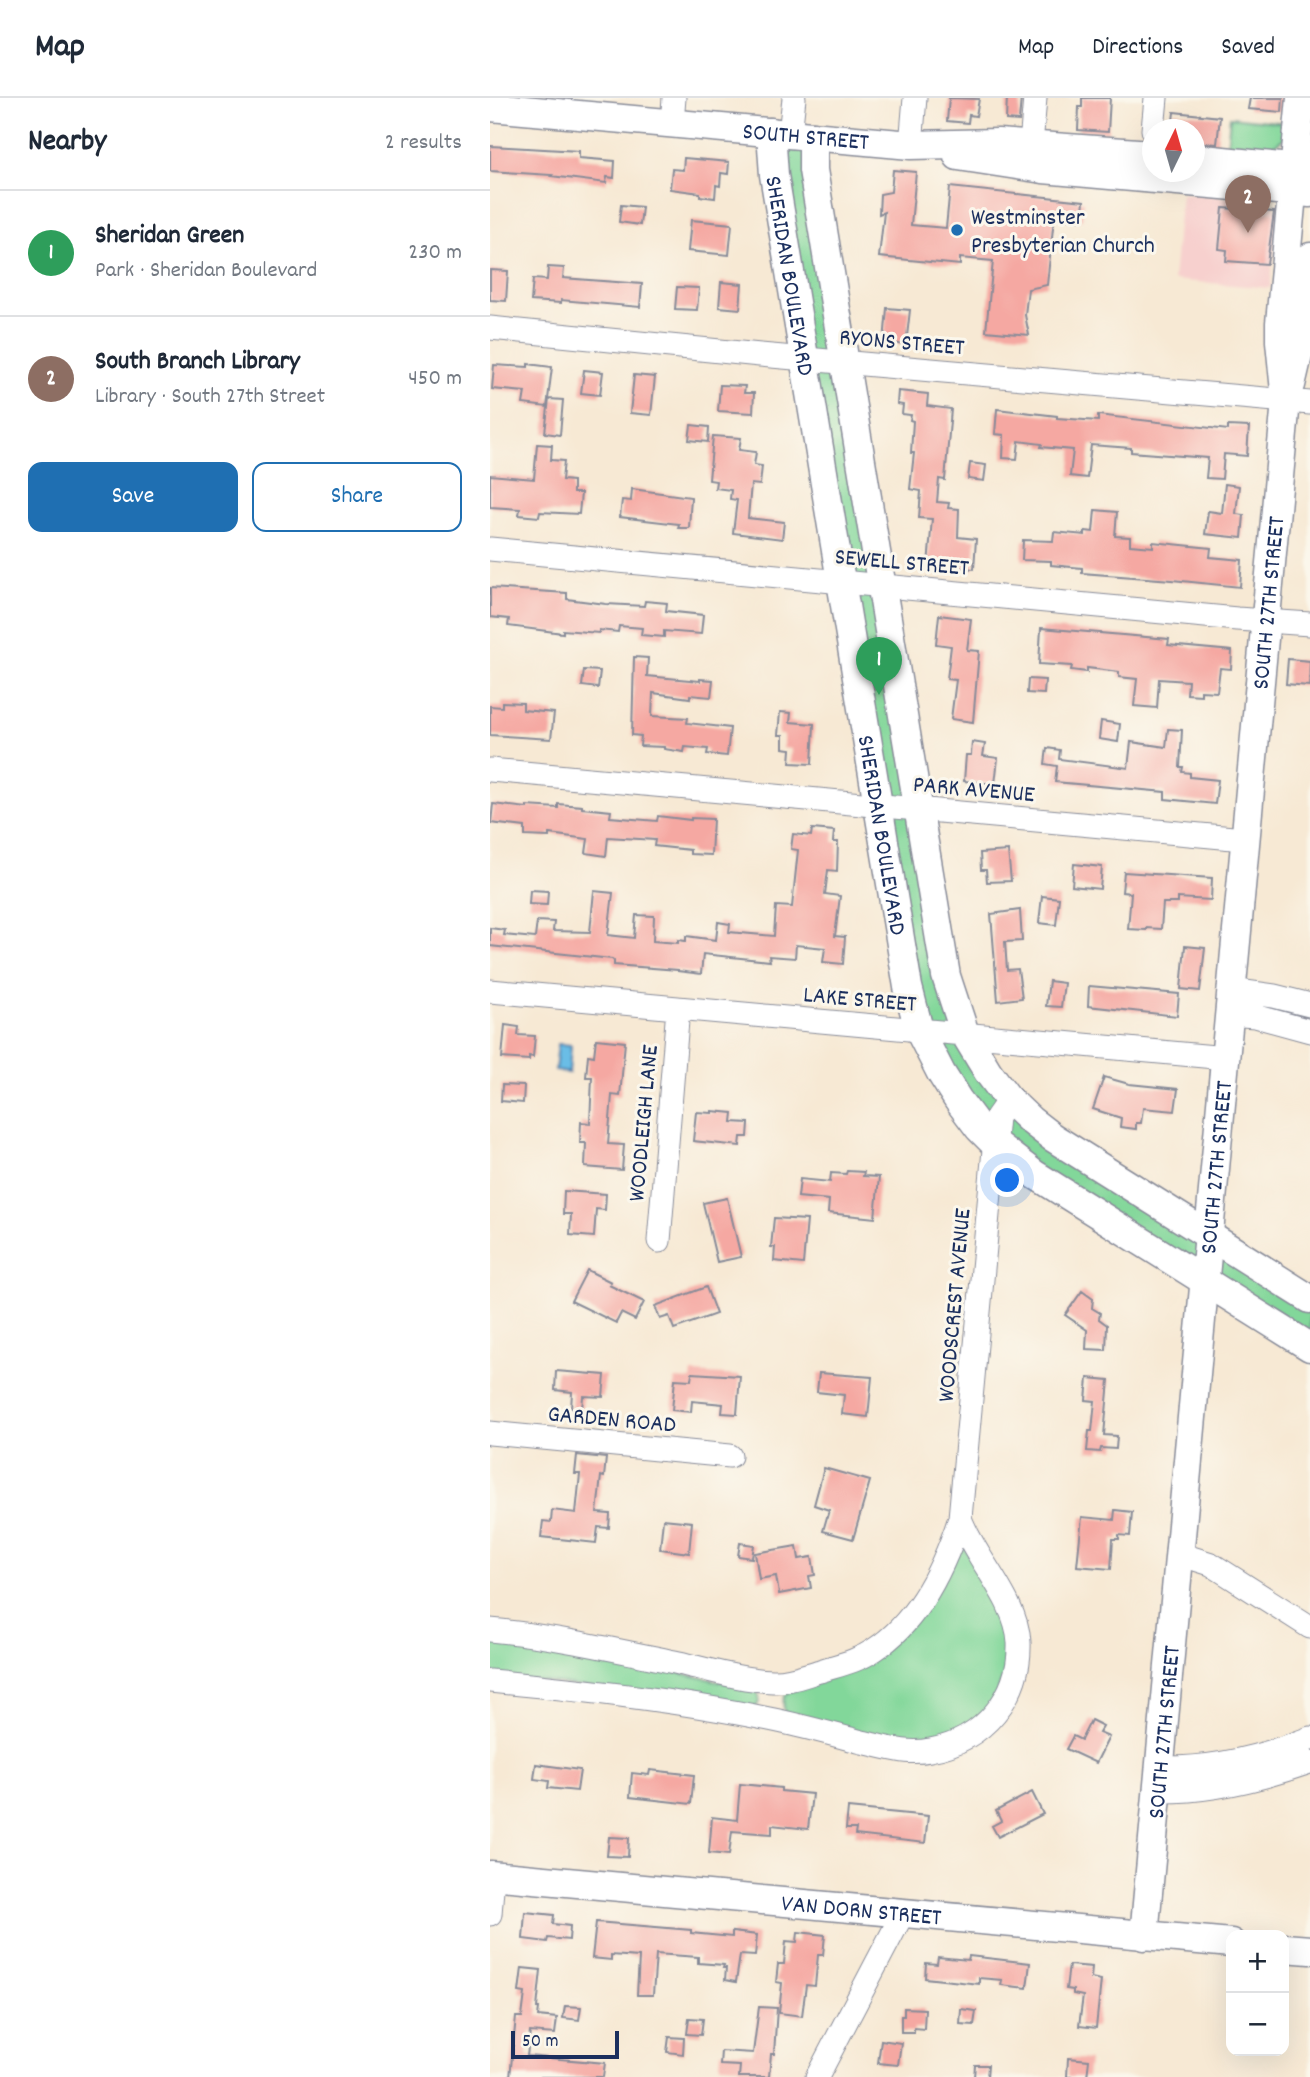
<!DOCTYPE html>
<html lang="en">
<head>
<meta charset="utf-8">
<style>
	:root { --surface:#fff; --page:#f2f2f3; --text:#1f2937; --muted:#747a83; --line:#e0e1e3; --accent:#1f6fb2 }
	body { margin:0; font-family:Dekko,sans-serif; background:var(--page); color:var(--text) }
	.controls { position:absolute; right:21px; bottom:21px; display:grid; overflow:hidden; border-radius:14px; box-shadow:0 7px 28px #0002 }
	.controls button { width:63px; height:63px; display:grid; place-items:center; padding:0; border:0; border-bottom:2px solid var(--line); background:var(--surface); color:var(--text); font:35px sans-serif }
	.compass { position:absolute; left:652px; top:21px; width:63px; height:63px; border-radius:50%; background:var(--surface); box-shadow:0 7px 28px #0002; rotate:5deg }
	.scale { position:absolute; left:21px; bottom:18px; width:108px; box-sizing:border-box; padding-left:7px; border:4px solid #1b2f5e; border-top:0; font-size:19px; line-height:24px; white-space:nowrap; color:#1b2f5e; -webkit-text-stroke:5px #fbf7ec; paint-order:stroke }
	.you { position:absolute; left:518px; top:1083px; width:24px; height:24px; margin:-18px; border:5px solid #fff; border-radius:50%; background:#1a73e8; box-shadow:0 0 0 10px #1a73e833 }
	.badge { display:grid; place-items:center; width:46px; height:46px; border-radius:50%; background:var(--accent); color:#fff; font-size:23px; font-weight:700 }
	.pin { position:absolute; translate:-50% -58px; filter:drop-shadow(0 2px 4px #0008) }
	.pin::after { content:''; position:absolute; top:37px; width:24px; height:21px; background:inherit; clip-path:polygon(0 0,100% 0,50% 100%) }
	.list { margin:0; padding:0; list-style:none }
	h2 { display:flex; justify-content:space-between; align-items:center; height:91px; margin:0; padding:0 28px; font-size:30px }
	h2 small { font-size:23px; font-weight:400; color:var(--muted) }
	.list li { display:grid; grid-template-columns:46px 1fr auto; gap:21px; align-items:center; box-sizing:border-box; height:126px; padding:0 28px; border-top:2px solid var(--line) }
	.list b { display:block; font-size:26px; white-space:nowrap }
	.list p { margin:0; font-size:23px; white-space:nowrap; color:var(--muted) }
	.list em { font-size:23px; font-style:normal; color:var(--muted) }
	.actions { display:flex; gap:14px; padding:21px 28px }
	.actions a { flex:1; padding:16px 0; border:2px solid var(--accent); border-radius:14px; text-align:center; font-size:24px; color:var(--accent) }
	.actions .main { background:var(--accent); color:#fff }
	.map { position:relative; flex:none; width:820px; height:1979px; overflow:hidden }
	header { display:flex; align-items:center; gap:42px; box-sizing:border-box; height:98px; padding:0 35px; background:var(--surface); border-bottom:2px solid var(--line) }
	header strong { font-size:33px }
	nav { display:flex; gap:38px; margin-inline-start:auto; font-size:24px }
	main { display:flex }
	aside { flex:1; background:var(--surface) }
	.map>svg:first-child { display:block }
</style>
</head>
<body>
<header>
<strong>Map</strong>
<nav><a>Map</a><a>Directions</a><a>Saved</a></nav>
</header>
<main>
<aside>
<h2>Nearby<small>2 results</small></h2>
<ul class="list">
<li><span class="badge" style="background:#2e9e5b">1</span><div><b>Sheridan Green</b><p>Park · Sheridan Boulevard</p></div><em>230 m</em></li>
<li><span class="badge" style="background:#8d6e63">2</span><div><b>South Branch Library</b><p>Library · South 27th Street</p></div><em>450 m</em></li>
</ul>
<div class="actions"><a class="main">Save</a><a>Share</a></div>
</aside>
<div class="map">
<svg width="820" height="1979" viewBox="0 0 820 1979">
	<rect width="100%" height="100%" fill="#fbf7ec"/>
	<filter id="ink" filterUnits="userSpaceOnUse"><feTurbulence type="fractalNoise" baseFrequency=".0143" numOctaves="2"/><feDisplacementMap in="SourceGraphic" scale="14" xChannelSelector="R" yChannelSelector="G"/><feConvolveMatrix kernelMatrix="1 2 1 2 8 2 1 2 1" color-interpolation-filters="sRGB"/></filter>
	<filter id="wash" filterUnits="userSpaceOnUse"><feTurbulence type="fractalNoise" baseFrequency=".00686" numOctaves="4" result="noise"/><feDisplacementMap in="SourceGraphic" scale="28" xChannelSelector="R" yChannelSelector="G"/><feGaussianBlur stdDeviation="1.57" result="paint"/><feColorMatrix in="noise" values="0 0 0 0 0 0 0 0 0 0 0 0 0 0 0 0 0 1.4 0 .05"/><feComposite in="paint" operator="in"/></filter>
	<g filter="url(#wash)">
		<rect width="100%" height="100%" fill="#f7e9d4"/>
		<path fill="#f7d0ce" d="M691 95 764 102V105L784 107 788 114 780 190 683 182Z"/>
		<path fill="#82d79a" stroke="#4e837c" stroke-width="2" d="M740 19 796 25 794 40 775 54 737 50Z
			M281 34 323 38 456 878 519 1002 820 1201V1249L523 1060 429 932Z
			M473 1447 513 1508 523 1552 498 1619 428 1649 295 1617C292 1602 292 1597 305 1589L365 1570 451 1476Z
			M0 1536 262 1590C271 1596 272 1603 264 1611L0 1577Z"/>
		<path fill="#6bbde6" stroke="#4376a2" stroke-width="2" d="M68 946 81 947 79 975 65 973Z"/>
		<g id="blocks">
			<path fill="#f5a8a2" d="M459 0 489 1 486 18 479 17 478 25 457 23Z
				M517 0H531L529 23 516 22Z
				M592 0H620L618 34 588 32 589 9H592Z
				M760 0H793L792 14 758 11Z
				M684 14 730 19 727 46 704 44V32H682Z
				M0 48 89 53V60L125 63 124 80 117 79 116 85 61 78 62 77 0 73Z
				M194 60 239 64 238 76 231 75 230 88 226 87 225 100 210 98V95L180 91 182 71 193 72Z
				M403 72 426 74 421 127 456 130 460 89 594 103 592 122 564 120 557 187 538 191 535 217 539 237 496 233 503 163 470 160V167L389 159 394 114 389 116 390 96 401 94Z
				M131 107 152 109 150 127 129 124Z
				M733 110 784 114 777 166 736 163 737 152 729 151Z
				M201 122 242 126 239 157 198 153Z
				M58 169 74 170 73 180 152 186 150 209 71 202V205L41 203 43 181 57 182Z
				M0 172 18 173 16 203 0 202Z
				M231 184 252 186 250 211 229 209Z
				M187 189 209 190 207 212 185 211Z
				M397 210 420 212 416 247 394 244Z
				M38 266 62 269 57 309 33 306 35 294 2 291 4 267 38 269Z
				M94 272 113 274 110 297 91 295Z
				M144 277 165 279 161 317 140 315Z
				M230 287 255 288 254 295H264L263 315 228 313Z
				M408 293 438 296 437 308 461 311 455 382 449 381 447 404 459 405 458 410 469 411 468 439 486 441 484 471 438 467 442 421 429 420 431 393 420 391 424 355H421L423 323 420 322 421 317 412 316 413 307 407 306Z
				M59 301 73 302 70 337 55 335Z
				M507 311 567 318V320L608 323V317L738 332V328L759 329 757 358 734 356 732 381 716 380 718 360 641 354V350L601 347 597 380 580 378 583 352 551 349 552 346 529 343 527 361 513 360 514 337 505 336Z
				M201 327 219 329 218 344 199 342Z
				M223 338 251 340 249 352 266 354 264 367 272 368 270 387 261 386 258 420 294 424 292 441 243 435 247 402 240 401 241 392 225 390 226 383 219 382Z
				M47 346 62 347 61 362 74 363 72 382 83 383V395H91L89 416 50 414 49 419 29 417 30 411 0 409V377L44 381Z
				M480 365 496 367 494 383 478 381Z
				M735 386 749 388 746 416 754 417 752 440 715 436 718 413 732 415Z
				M142 391 201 399 199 430H188L189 426 130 419 132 402 141 403Z
				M605 412 627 414 625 438 640 439V447L663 449V444L721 450 720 459 752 462 750 489 682 482 592 475V470L561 467V463L532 462 533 442 563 443 564 434 595 437V433L603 434Z
				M0 490 77 495V501L116 506 154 508 155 503 177 505 176 513 213 517 211 536 174 533V539L151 537 152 530 129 528 128 534 109 532V535L73 532V535L18 528 19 521 0 519Z
				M449 517 481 521 477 552 489 553 483 624 461 621 466 582 457 581 461 548 446 546Z
				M551 530 679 541 678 547 742 553 741 571 730 570 727 594 711 593V597L697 596 698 583 669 581 667 610 644 608 647 581 629 579V574L597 570V574L581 572 582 568 549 566Z
				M144 559 158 560 157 578 210 583V581L223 582 221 599 200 597V600L163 595 162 618 198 620 197 625 240 630 237 658 217 656 218 651 195 649 194 654 174 651V649L150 648 151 638 142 637Z
				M798 561 820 563 819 588 796 586Z
				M94 572 110 573 108 590 92 588Z
				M538 581 555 582 554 596 537 595Z
				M12 604 33 605V612L64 615 61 641 0 637V608L12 609Z
				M290 614 301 615 300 624 324 626 322 666 300 665 301 651 293 650V637H288Z
				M611 623 630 626 628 644 609 641Z
				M678 631 692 632 690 669H693L692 674 700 675V679L728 682 725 706 675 701V694L565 684 567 668 555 666 557 650 570 652 569 661 638 670 641 644 676 649Z
				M482 644 495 646 493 658 508 660 505 686 474 683 476 657H481Z
				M3 706 37 710V708L68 710V706L92 708V710L121 713 120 719 167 723 168 718 201 722V720L223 721 221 757 200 756V752L164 748 165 742 118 739 116 758 96 755 98 741 59 736V739L35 738V729L1 725Z
				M322 731 344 733 343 744H348L347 773 338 772 335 796 350 798 345 838 355 839 353 866 333 864 335 850 306 847 305 860 279 858 280 863 213 856 211 876 188 873V872L124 867V863L122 861 0 848V830L15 832 14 837 45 840 47 823 64 824 63 833 100 834 104 793 123 795 118 837 144 840 146 817 164 818 163 843 188 845V842L196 843V838L226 842 228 824 240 826 239 834 284 838 286 808 302 809 308 752 301 751 303 736 321 738Z
				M518 753 521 783 497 784 496 772H491L490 755Z
				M584 766 612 769 610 791 582 788Z
				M634 774 722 780 721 802 688 800V805H673L671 831 656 830V832L638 831 641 795 632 794Z
				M40 792 58 793 57 807 39 806Z
				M552 798 569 800 566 827 549 825Z
				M530 812 532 843 515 844 517 872 528 871 532 900 508 903 501 816Z
				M695 848 715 850 710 893 691 891Z
				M559 883 574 885 571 909 556 908Z
				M599 888 689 896 687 918 598 908Z
				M15 927 29 929 28 937 45 938 43 959 39 958V962L12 960Z
				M106 941 135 944 130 998 122 997 118 1046 134 1047 132 1072 95 1069 96 1045H90L91 1024 100 1025 102 979H96L98 957 104 958Z
				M614 979 639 986 688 991 685 1013 653 1010 651 1025H646V1031L630 1029 631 1020 603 1011Z
				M12 987 34 988 33 1005 11 1003Z
				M222 1013 243 1015 242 1024 259 1025 258 1039H251L250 1048 203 1043 206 1014 222 1015Z
				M357 1073 374 1074 373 1078 389 1079 385 1120 338 1115 339 1102 308 1099 310 1081 340 1084 341 1075 356 1076Z
				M74 1093 116 1096 115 1112 106 1111 104 1139 80 1137 81 1116H73Z
				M237 1100 251 1159 227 1164 213 1105Z
				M284 1120 317 1122 313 1166 284 1163 285 1149H281Z
				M97 1172 121 1184 119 1187 154 1204 145 1222 131 1215 126 1225 81 1203Z
				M216 1189 226 1216 184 1231 179 1218 170 1221 165 1208Z
				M592 1193 603 1201 602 1210 610 1215 609 1221 617 1227 616 1252 596 1251 597 1232 575 1217Z
				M66 1273 115 1277 113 1299 93 1298 92 1312 81 1311 82 1294 65 1292Z
				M202 1275 250 1278 247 1316 232 1315 233 1306 202 1303 201 1314 182 1312 185 1281 201 1282Z
				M329 1275 382 1279 378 1319 352 1316 354 1297 327 1294Z
				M598 1280 619 1282 614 1337 627 1338 626 1351 611 1350 610 1354 597 1353 599 1333H602L605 1303 596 1302Z
				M87 1357 116 1360 114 1379 111 1378 107 1415 120 1416 119 1430 108 1429 106 1445 51 1439 53 1423 61 1424 62 1412 86 1415 90 1376H85Z
				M334 1370 380 1383 363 1441 333 1433 339 1412 324 1407Z
				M625 1412 642 1414 640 1438 629 1437V1441H623L621 1471 587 1468 592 1419 624 1422Z
				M173 1421 202 1424 199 1455 170 1451Z
				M250 1445 264 1447 262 1460 248 1458Z
				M307 1448 309 1461 322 1459 325 1477 319 1478 321 1490 289 1496 286 1478 269 1481 265 1455Z
				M601 1622 613 1628 609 1635 619 1639 606 1665 576 1651 583 1638 591 1642Z
				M46 1666 90 1672 87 1693 58 1690 59 1683 44 1681Z
				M160 1672 204 1677 201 1706 140 1699 142 1675 159 1677Z
				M250 1686 291 1690V1693L322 1696 318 1731 282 1727V1736L242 1733 239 1757 219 1755 222 1719 247 1722Z
				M542 1694 553 1716 508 1739 502 1728 511 1723 506 1713Z
				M358 1710 438 1718 435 1745 365 1737 366 1731H356Z
				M119 1739 139 1740 138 1759 117 1758Z
				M35 1814 64 1817 63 1826 80 1828 79 1842 58 1840 57 1844 33 1841Z
				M106 1824 201 1832V1835L242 1839V1834L267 1837 265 1858 250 1857 246 1884 235 1882 236 1870H233L234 1867 208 1865V1859L166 1856 163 1897H147L149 1859 121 1857V1862L102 1860Z
				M308 1834 335 1837 333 1857H328L325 1888 316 1887 312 1918 289 1915 292 1885 286 1884 288 1866H294L296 1843 307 1844Z
				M479 1858 540 1865 537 1890 511 1887 512 1882 489 1880V1886L435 1880 436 1865 447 1866 448 1859 478 1862Z
				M579 1867 602 1869 601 1880 611 1882 606 1930 589 1928 593 1898 583 1896V1892L576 1891Z
				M32 1870 51 1872 47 1910H49L48 1918 67 1920 65 1936 40 1934 37 1958 115 1965 113 1979H20L26 1919H32L35 1895 29 1894Z
				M75 1908 91 1909 89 1922 73 1920Z
				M269 1909 287 1910 284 1956H281L279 1979H249L250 1968 230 1967 231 1953 263 1955Z
				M414 1910 435 1911 434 1931 424 1930V1934H411V1918H414Z
				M471 1911 486 1913 484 1927 470 1926Z
				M199 1920 213 1921 211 1937 197 1936Z
				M179 1939 194 1940 193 1956 177 1954Z
				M391 1942 411 1945 408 1967 388 1965Z
				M578 1960 599 1962 597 1979H577Z
				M485 1967H498L497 1979H484Z"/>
		</g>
	</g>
	<g filter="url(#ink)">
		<use href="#blocks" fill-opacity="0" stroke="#898c99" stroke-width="2"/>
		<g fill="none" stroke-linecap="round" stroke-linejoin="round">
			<defs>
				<path id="minor" d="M182 25 184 0
					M663 32 666 0
					M300 36 304 0
					M421 47 425 0
					M541 47 545 0
					M0 230 270 257 820 305
					M0 451 747 521 820 526
					M0 672 754 741
					M741 892 784 898 820 907
					M0 893 736 960
					M739 916 765 918 820 933
					M169 1143 188 910
					M0 1335 240 1358
					M689 1456 721 1466 820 1529
					M0 1532C64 1538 126 1552 189 1565 219 1572 252 1582 283 1583 299 1584 315 1577 330 1573 349 1567 368 1563 384 1552 429 1523 454 1469 470 1420L507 1019 519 1002
					M0 1583C93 1592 187 1602 279 1621 310 1627 341 1636 372 1644 395 1649 417 1657 440 1652 493 1643 531 1598 529 1544 527 1502 485 1461 470 1420
					M670 1670C722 1671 772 1659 820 1640
					M668 1693C720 1694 771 1681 820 1664
					M0 1816 3 1778
					M327 1979 413 1815"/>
				<g id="major">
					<path id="s1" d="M0 9 421 47 508 45 662 56"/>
					<path id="s2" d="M281 34 284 77 418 889 429 932 451 975 468 1002 489 1030 504 1045 544 1076 820 1249"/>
					<path d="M323 38V72L456 878 475 936 498 974 519 1002 540 1022 562 1039 820 1201"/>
					<path d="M468 58 553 71 820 95"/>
					<path d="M704 60 820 72"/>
					<path d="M801 287 812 240 820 159"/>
					<path id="s3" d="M0 1777 741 1845"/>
					<path id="s4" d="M654 1838 796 303 790 243V225L811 0"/>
					<path d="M794 1850 820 1852"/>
				</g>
			</defs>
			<use href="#minor" stroke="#898c99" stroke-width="25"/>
			<use href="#major" stroke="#898c99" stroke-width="31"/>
			<use href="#minor" stroke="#fff" stroke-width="23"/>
			<use href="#major" stroke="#fff" stroke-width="28"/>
		</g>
	</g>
	<circle fill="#1f6fb2" stroke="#fbf7ec" stroke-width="2.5" cx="467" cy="132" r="7"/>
	<g text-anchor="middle" stroke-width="6" stroke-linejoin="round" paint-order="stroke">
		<g font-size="24" fill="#1b2f5e" stroke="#fbf7ec">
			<text dy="8" stroke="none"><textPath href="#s1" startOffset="317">SOUTH STREET</textPath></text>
			<text dy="8" stroke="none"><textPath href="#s2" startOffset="145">SHERIDAN BOULEVARD</textPath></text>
			<text transform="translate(412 243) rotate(5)" y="8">RYONS STREET</text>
			<text transform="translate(412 463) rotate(5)" y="8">SEWELL STREET</text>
			<text dy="8" stroke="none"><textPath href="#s4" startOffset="1339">SOUTH 27TH STREET</textPath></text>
			<text transform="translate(484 690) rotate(5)" y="8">PARK AVENUE</text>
			<text dy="8" stroke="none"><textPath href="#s2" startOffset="712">SHERIDAN BOULEVARD</textPath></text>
			<text transform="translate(370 900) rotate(5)" y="8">LAKE STREET</text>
			<text transform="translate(152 1025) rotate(-85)" y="8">WOODLEIGH LANE</text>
			<text dy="8" stroke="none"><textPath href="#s4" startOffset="772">SOUTH 27TH STREET</textPath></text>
			<text transform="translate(463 1207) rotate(-85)" y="8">WOODSCREST AVENUE</text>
			<text transform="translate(122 1320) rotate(5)" y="8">GARDEN ROAD</text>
			<text dy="8" stroke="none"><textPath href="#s4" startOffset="205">SOUTH 27TH STREET</textPath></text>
			<text dy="8" stroke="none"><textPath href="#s3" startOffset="373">VAN DORN STREET</textPath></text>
		</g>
		<g font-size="24" fill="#1b2f5e" stroke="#fbf7ec" text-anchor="start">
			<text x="481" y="126">Westminster<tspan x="481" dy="28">Presbyterian Church</tspan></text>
		</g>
	</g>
</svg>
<div class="controls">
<button>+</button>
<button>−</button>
</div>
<svg class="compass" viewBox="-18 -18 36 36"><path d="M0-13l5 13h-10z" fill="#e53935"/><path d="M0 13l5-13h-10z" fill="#747a83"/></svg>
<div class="scale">50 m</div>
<div class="you"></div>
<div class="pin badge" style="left:389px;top:597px;background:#2e9e5b">1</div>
<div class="pin badge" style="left:758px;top:135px;background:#8d6e63">2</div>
</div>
</main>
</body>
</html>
